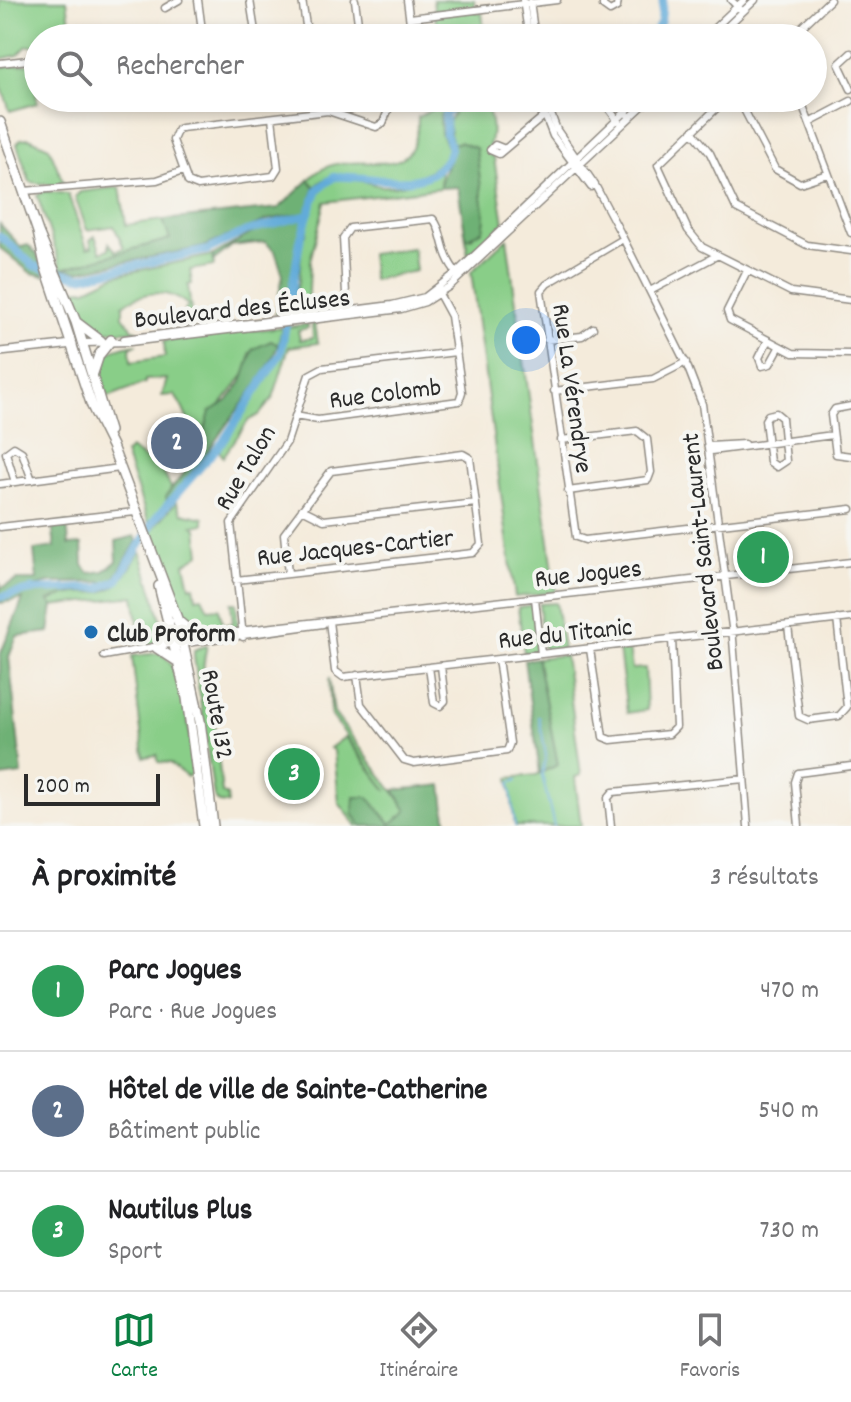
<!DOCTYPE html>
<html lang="fr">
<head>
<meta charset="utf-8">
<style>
	:root { --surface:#fff; --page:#f2f2f2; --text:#202124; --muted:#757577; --line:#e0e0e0; --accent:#0b8043 }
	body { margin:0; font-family:Dekko,sans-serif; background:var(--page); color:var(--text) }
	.scale { position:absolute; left:24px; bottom:20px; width:136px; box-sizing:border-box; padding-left:8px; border:4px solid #2b2b2b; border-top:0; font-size:22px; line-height:28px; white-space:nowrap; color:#2b2b2b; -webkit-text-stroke:6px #f6f6f2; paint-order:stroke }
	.you { position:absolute; left:526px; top:340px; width:28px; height:28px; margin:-20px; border:6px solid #fff; border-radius:50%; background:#1a73e8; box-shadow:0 0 0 12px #1a73e833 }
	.badge { display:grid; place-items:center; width:52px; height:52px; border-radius:50%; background:var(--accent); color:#fff; font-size:26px; font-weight:700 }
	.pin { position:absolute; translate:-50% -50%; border:4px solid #fff; box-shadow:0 2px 8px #0006 }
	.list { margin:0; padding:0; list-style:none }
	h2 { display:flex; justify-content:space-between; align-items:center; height:104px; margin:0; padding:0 32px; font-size:34px }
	h2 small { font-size:26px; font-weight:400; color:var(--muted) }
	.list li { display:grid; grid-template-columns:52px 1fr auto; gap:24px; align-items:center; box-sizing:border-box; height:120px; padding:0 32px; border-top:2px solid var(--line) }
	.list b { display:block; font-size:30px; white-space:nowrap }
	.list p { margin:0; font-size:26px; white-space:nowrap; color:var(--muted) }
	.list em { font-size:26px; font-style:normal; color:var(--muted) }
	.icon { flex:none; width:44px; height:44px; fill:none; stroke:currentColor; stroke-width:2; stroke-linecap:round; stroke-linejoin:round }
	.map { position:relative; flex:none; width:851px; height:826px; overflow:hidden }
	.search { position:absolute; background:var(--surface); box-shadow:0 4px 12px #0003; left:24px; right:24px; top:24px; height:88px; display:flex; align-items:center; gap:20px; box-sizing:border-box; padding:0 28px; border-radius:44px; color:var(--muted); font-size:30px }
	.sheet { height:464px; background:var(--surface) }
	nav { display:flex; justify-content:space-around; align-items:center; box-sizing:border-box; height:112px; border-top:2px solid var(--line); background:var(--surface); font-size:22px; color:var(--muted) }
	nav a { display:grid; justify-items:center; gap:4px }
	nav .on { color:var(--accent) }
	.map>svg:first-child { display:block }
</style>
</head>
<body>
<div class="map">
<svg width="851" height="826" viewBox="0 0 851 826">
	<rect width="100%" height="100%" fill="#f6f6f2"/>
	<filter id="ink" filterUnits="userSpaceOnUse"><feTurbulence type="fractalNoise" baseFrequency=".0125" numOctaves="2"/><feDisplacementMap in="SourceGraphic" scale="16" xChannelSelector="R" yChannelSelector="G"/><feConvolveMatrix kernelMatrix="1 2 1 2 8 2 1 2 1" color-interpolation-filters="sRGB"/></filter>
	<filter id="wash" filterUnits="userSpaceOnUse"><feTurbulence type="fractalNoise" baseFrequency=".006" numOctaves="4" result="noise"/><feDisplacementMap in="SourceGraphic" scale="32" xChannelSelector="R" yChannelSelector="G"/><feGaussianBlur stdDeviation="1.8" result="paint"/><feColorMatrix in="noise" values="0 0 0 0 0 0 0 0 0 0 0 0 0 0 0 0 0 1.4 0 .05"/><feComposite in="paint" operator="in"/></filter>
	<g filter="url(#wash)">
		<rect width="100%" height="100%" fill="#f4ebdb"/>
		<path fill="#89ce88" stroke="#5a7c5a" stroke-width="2" d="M0 0H67L72 38H38V46H27L18 55 0 59Z
			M433 0H474L476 13H482L485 38H438Z
			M34 63 37 103 10 111 0 82V67Z
			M442 98H458L440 115 441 134 448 149C441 171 408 183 386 181 359 178 337 165 315 187L309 180C345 136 418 199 418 117L438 106Z
			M481 101C495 114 493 137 487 152L494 158 504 223 468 256 466 239 473 237 459 142 452 144 448 122 459 104Z
			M29 138 49 147 65 187 30 182 17 144 21 139Z
			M441 170 440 188 325 202 310 261 309 290 303 311 289 312 299 281 302 239 306 235C308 215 318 177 344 178 356 178 369 184 381 186 401 188 424 179 441 170Z
			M120 187 126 225 163 220 170 239 62 269 37 195 45 191 68 194 87 248 92 247 90 240 95 236 101 252 109 249V243L116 251 124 248 114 226 87 230 75 197 80 192Z
			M507 238 556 592 515 597 471 272Z
			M413 248 416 271 373 280 370 254Z
			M213 255 214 266 190 270 192 284 188 285 192 320 200 324 183 326 189 319 185 310 188 305C168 289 144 290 123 305V316L133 329 139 331H94L81 318 71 290 87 289 116 275Z
			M315 323 318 343 289 347 273 398 259 415 249 420 223 457 218 449 270 375 288 327 308 324V328L298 330 300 340 313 338 312 324Z
			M282 327 278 345 271 341 250 353 249 369 218 408 198 454C194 438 185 407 174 395L162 396 167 379 145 380V383L108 397C92 360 99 349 138 344L130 348 131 362 165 357 164 341Z
			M130 449 162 470 171 487 167 502 149 524 125 454Z
			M176 502 182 513 204 518V524L193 526 197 529 200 554 185 564 190 587 194 586 196 598 202 597 208 609 219 608 223 625 233 623 231 603H236L238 626 235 629 192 631 179 610 151 531Z
			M140 550 163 626 154 644 142 648 134 596 53 606 48 601C95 579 109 613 140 550Z
			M556 603 563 649 549 650 543 647 539 604Z
			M533 605 538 647 534 652 524 653 518 607Z
			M207 645C204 658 198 686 215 695L212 696 222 793 227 795 228 804 219 803 214 797 194 657V650Z
			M629 648 632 669 645 668 647 710 627 713 619 649Z
			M160 653C191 675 188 737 193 773L187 777 170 763 158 762 157 755 144 757 132 656Z
			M565 655 581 775 575 777 581 826H515L509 778 536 775 558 765 537 658Z
			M329 678 334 713 408 811 390 824 353 814 362 826H357L339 803 334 751 330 748 345 737 387 791 331 715Z"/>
		<path fill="#6eb174" stroke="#4c6e50" stroke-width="2" d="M459 142 476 148 485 219 483 230 466 239 458 187 440 188C441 170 453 161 452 144Z
			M309 180 315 187 306 213 267 220 203 247 79 271 62 269 170 239 163 220 279 208Z
			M302 219 305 221 285 305 282 313 275 314 283 275 275 251 265 242 232 246 213 261V255L261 228Z
			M0 224 21 247 28 245 37 254 45 276 31 273 0 248Z
			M271 341 278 345C265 380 240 404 220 434 202 459 190 482 167 502L166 496 189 466 188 460 198 454 210 412 227 401 242 382 253 349Z
			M67 523 69 545 82 544 83 565 89 573 104 571 117 561 116 541 135 536 137 541 115 578 107 582 49 583 0 595V582L1 588 17 580H37L34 550 55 547 52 524Z
			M138 545 140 550C106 616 97 579 49 601L53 606 49 632 17 636 9 657 22 774 0 777V655L23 599 0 603V599L33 592 108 588 121 579Z
			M537 658 558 765 540 773 524 660Z
			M442 785 447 826H362L353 814 354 797H368L391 824 407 811 394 790Z"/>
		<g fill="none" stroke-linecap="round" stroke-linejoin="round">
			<path stroke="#62abd9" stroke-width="2" d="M539 717 546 755 542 775 554 826
				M515 826 510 783 517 780"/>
			<path stroke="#62abd9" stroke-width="8" d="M653 38 661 21 663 0
				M0 236 34 266 81 277 208 250 246 231 308 215 318 189 334 177C372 173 432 200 451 149L446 134 445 114 459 101 468 98
				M0 597 31 590 100 588 118 580 156 518 223 441 281 353 300 241 308 215"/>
		</g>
	</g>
	<g filter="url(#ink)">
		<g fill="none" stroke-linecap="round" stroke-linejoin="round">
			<defs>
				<path id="minor" d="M198 0 203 38
					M250 0 256 38
					M302 0 308 38
					M355 0 360 38
					M407 0 412 38
					M523 0 529 38
					M603 0V6L610 11 617 7 618 0
					M731 0 740 9
					M530 2 535 38
					M165 8 179 0
					M410 18 557 0
					M704 38 744 0
					M715 38 755 0
					M790 38 830 0
					M851 53 839 64 851 89
					M0 63 38 59
					M538 98 553 136 591 187
					M545 98 557 130 595 185 620 232 688 368 702 404 732 627 748 826
					M601 98 618 121
					M614 98 628 115
					M727 98 658 165 688 230 702 247 791 292 851 300
					M738 98 775 169 800 183 827 174
					M800 98 851 233
					M272 118 278 168 273 176 198 186 188 182 173 140 178 129 181 128 328 111 376 127 383 123 393 98
					M811 122 851 101
					M692 131 710 153 736 208 807 245 851 251
					M505 149 495 145 490 150 499 154 544 116
					M24 191 157 180 183 171
					M623 239 547 284 541 291 576 537 585 540 851 509
					M747 271 727 311 730 320 793 353 851 354
					M650 291 718 255
					M347 312 343 238 350 228 433 219C444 230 439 253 458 274
					M124 339 392 305 425 297 457 272 640 98
					M547 340 582 336 593 328
					M768 340 759 358 762 366 770 364 780 346
					M83 343 130 342 401 309 425 302 450 286 651 98
					M554 391 653 379 686 362
					M851 406 835 409 831 415 836 454 851 456
					M776 413 782 418 786 461 777 467 770 462 765 420 768 415Z
					M295 416 318 420 459 401 462 392 451 316 438 292
					M561 440 637 431 647 439 651 472 648 480 568 491
					M710 446 744 444
					M711 451 833 435
					M15 482 6 453 14 447 22 452 32 480
					M0 484 120 468
					M302 509 324 520 476 503
					M0 527 135 512
					M236 580 473 553 481 544 470 458 463 454 331 471 284 534 288 574
					M535 598 541 654
					M329 621 335 671 343 677 851 618
					M788 626 799 716 808 720 839 716 847 707 837 619
					M243 637 231 523 287 442 309 375 322 368 456 352
					M179 644 323 624
					M590 649 603 737 611 740 669 734 676 727 672 639
					M104 656 247 630 851 562
					M429 667 434 703 440 706 445 701 441 666
					M357 675 361 704 404 760 414 763 507 751 510 743 498 659
					M611 826 608 798 613 792 744 779
					M799 826 795 782 798 773 851 766"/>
				<path id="major" d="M0 352 73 344"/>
				<path id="highway" d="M0 122 38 232 76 322 109 431
					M38 232 45 265 92 406 112 446 178 621 200 721 213 826
					M76 322 101 341
					M93 373 99 355 111 340
					M159 586 187 698 204 826
					M178 621 197 637
					M169 622 157 648 180 663"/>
			</defs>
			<use href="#minor" stroke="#908b83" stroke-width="9"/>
			<use href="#major" stroke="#908b83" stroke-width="10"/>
			<use href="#highway" stroke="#908b83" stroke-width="12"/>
			<use href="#minor" stroke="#fff" stroke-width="6"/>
			<use href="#major" stroke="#fff" stroke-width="7"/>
			<use href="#highway" stroke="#fff" stroke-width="9"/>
		</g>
	</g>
	<circle fill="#1f6fb2" stroke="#f6f6f2" stroke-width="3" cx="91" cy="632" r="8"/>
	<g text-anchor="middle" stroke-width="8" stroke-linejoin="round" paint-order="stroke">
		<g font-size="26" fill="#2b2b2b" stroke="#f6f6f2">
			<text transform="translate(242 307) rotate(-6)" y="9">Boulevard des Écluses</text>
			<text transform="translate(574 388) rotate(82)" y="9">Rue La Vérendrye</text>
			<text transform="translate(385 392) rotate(-7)" y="9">Rue Colomb</text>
			<text transform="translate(244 467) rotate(-59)" y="9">Rue Talon</text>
			<text transform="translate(355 546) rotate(-6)" y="9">Rue Jacques-Cartier</text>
			<text transform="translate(701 552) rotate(-96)" y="9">Boulevard Saint-Laurent</text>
			<text transform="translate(588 572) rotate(-6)" y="9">Rue Jogues</text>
			<text transform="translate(565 632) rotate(-6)" y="9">Rue du Titanic</text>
			<text transform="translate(219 714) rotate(80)" y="9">Route 132</text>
		</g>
		<g font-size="26" font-weight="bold" fill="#2b2b2b" stroke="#f6f6f2" text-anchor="start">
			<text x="107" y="641">Club Proform</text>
		</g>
	</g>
</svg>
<div class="scale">200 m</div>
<div class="you"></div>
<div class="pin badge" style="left:763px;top:557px;background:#2e9e5b">1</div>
<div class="pin badge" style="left:177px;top:443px;background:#5c6f8a">2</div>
<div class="pin badge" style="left:294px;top:774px;background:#2e9e5b">3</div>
<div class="search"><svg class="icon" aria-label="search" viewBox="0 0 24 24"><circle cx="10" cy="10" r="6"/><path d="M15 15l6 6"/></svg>Rechercher</div>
</div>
<section class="sheet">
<h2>À proximité<small>3 résultats</small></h2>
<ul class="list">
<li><span class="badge" style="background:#2e9e5b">1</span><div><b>Parc Jogues</b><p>Parc · Rue Jogues</p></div><em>470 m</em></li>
<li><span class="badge" style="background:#5c6f8a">2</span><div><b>Hôtel de ville de Sainte-Catherine</b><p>Bâtiment public</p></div><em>540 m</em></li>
<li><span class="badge" style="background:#2e9e5b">3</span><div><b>Nautilus Plus</b><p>Sport</p></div><em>730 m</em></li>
</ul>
</section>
<nav>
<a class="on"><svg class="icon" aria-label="map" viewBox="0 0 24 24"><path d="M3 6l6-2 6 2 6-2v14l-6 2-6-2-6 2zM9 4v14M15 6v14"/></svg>Carte</a>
<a><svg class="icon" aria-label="directions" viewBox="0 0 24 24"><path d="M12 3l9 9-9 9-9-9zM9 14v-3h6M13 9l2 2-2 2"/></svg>Itinéraire</a>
<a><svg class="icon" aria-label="saved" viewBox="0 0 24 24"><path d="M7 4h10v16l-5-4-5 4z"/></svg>Favoris</a>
</nav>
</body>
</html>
